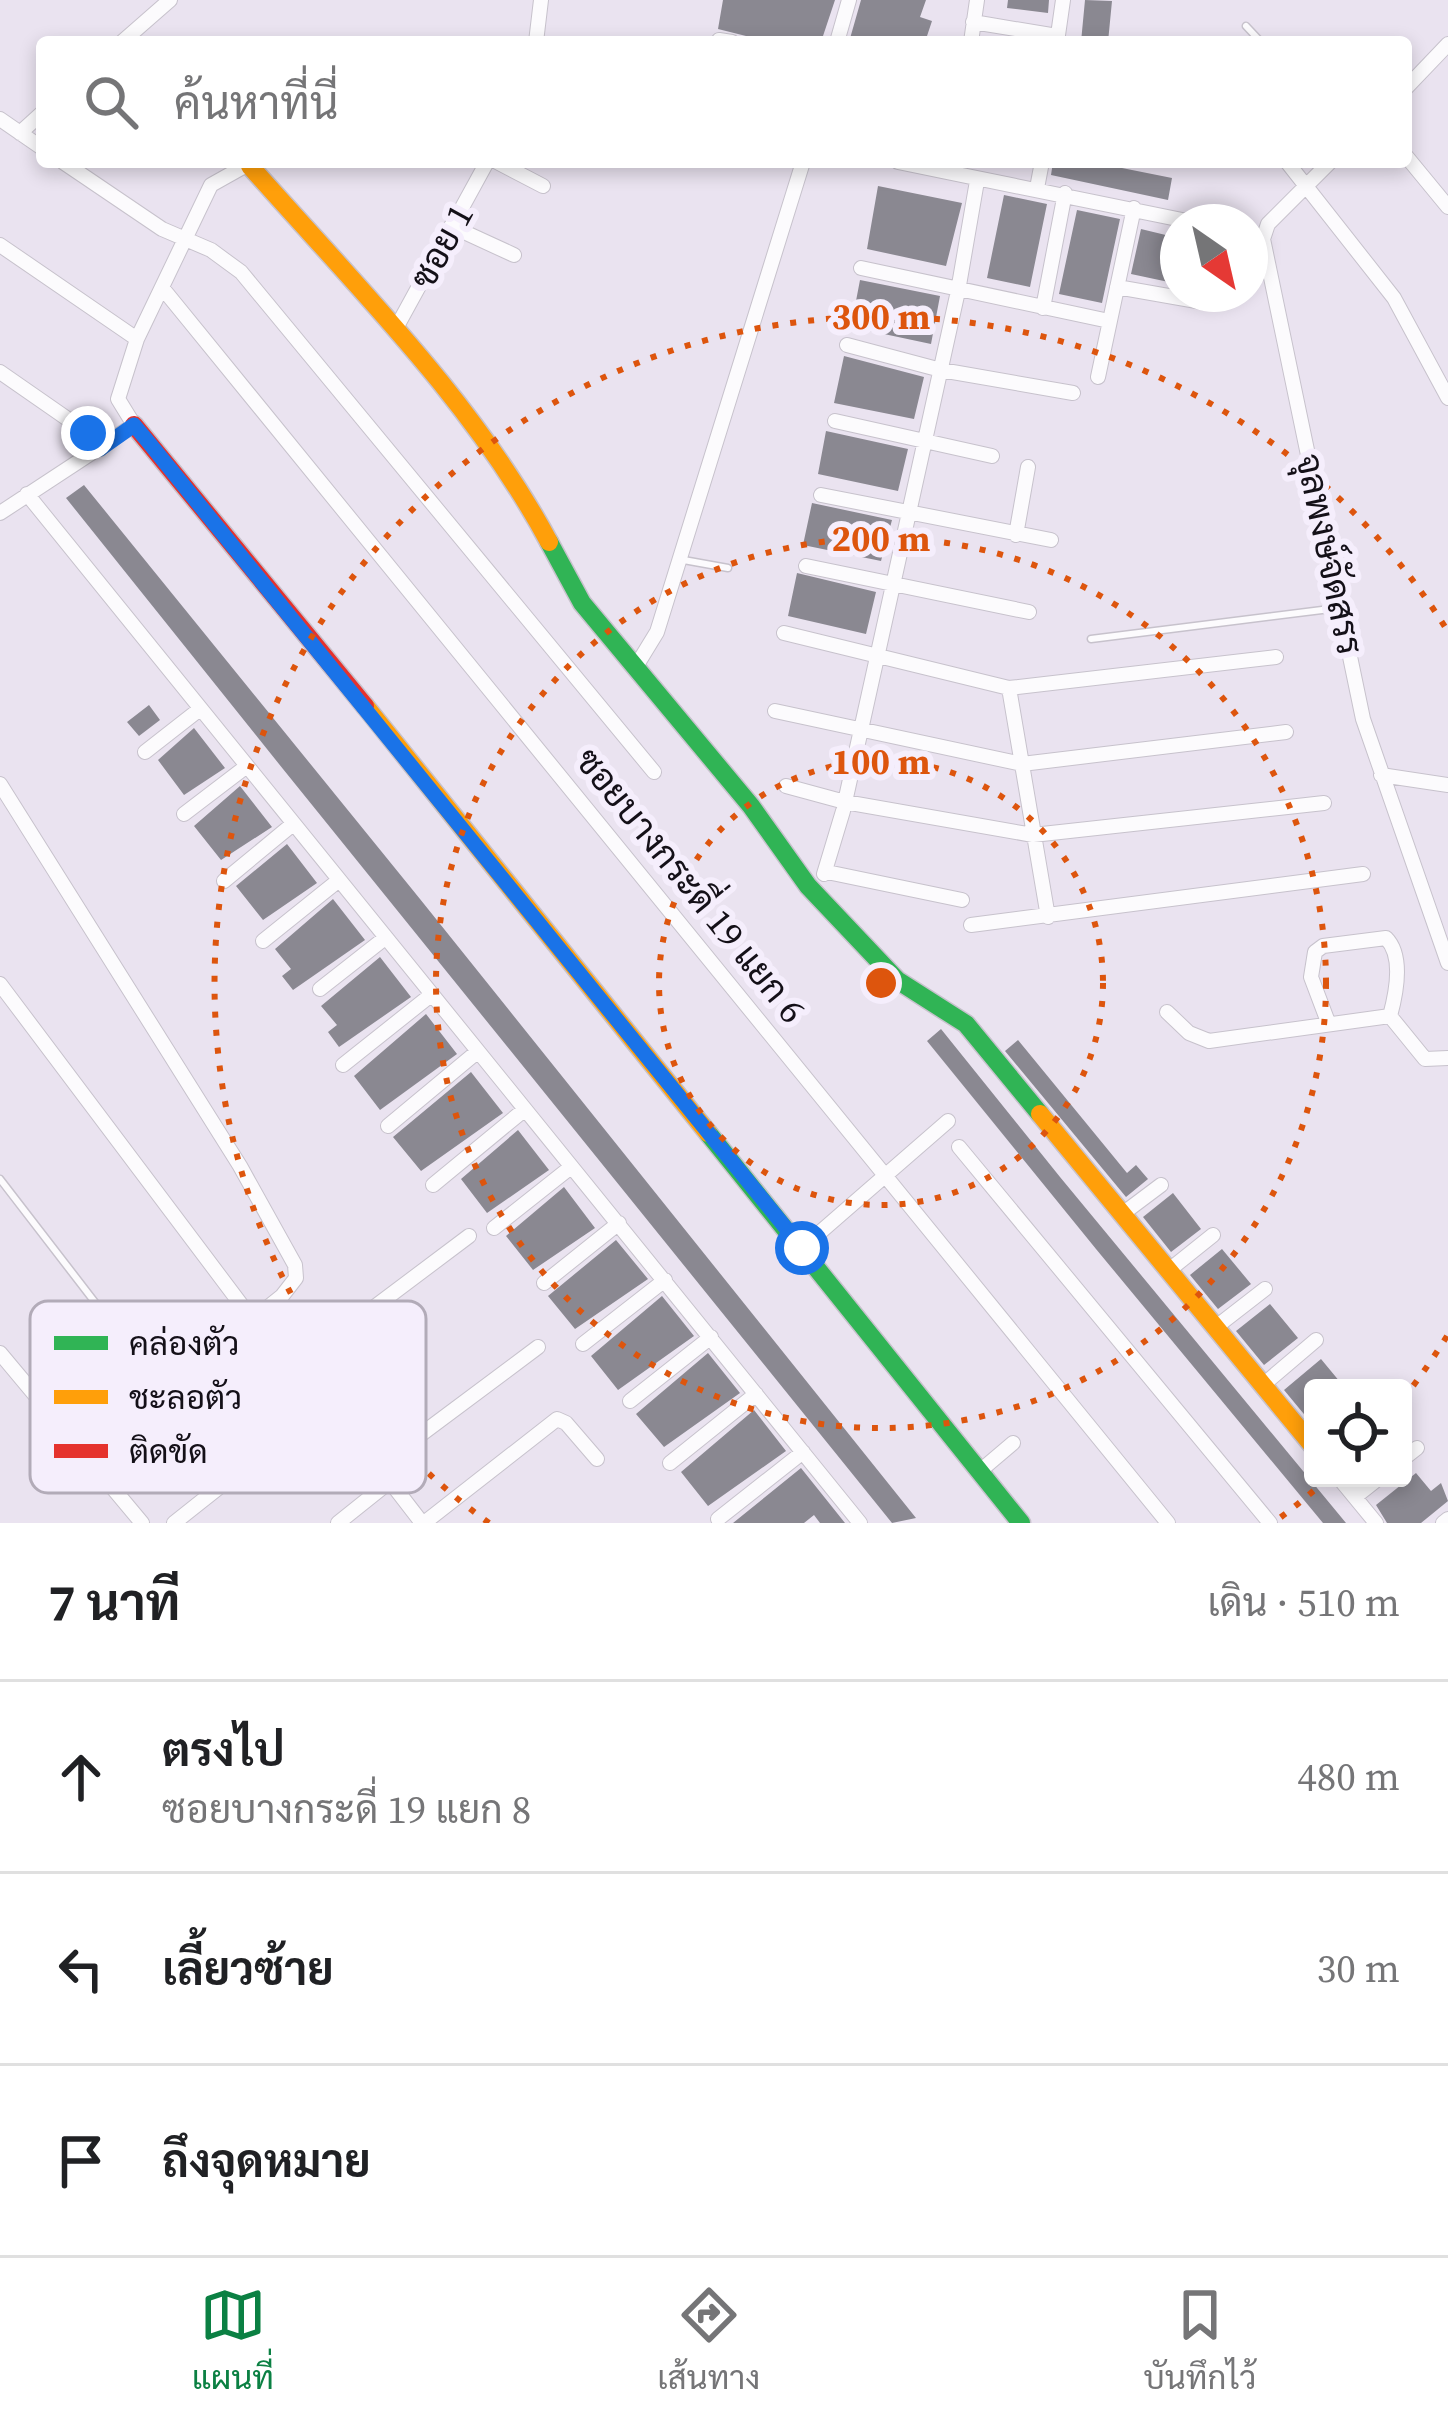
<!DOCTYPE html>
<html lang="th">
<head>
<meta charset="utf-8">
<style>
	:root { --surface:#fff; --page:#f2f2f2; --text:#202124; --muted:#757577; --line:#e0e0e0; --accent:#0b8043 }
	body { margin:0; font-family:"Source Serif 4",Sarabun,serif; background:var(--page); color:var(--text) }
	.controls { position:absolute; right:36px; bottom:36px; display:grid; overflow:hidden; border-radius:12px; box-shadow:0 6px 18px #0003 }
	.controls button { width:108px; height:108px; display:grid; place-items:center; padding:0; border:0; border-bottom:3px solid var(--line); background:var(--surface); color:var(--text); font:60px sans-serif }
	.compass { position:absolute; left:1160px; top:204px; width:108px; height:108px; border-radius:50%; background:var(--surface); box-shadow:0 6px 18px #0003; rotate:146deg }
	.stop { position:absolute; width:36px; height:36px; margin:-27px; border:9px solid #1a73e8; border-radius:50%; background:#fff }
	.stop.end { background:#1a73e8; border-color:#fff; box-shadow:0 3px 12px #0008 }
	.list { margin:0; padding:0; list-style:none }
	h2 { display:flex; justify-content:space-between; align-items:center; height:156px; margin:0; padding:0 48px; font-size:51px }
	h2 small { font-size:39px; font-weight:400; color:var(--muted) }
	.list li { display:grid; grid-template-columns:78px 1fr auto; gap:36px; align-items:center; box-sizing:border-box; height:192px; padding:0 48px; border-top:3px solid var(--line) }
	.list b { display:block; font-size:45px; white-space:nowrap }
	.list p { margin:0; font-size:39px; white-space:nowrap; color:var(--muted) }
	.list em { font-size:39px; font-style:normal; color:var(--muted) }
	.icon { flex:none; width:66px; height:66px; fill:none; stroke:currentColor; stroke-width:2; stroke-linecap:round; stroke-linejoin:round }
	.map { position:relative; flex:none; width:1448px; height:1523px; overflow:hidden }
	.search { position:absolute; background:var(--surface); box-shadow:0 6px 18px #0003; left:36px; right:36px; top:36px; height:132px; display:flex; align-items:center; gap:30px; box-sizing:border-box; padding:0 42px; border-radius:12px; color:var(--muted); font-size:45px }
	.sheet { height:732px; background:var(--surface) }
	nav { display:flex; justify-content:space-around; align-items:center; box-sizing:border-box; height:168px; border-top:3px solid var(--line); background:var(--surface); font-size:33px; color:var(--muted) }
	nav a { display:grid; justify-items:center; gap:6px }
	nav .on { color:var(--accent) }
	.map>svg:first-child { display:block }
</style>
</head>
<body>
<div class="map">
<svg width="1448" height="1523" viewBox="0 0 1448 1523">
	<rect width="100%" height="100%" fill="#eae3f0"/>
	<path fill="#8a8891" d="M723 0H835L821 42H770L718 29Z
		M861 0H926L920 17 932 21 925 42H849Z
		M1008 0H1049L1048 13 1007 8Z
		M1085 0 1112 1 1108 42H1081Z
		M1053 162 1107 165 1172 178 1168 200 1051 175Z
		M878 186 962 203 946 266 867 249Z
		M1004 195 1047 204 1030 287 987 278Z
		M1077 210 1120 219 1102 303 1059 294Z
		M1141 229 1178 238V284L1131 274Z
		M860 280 940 296 931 344 851 327Z
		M844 356 924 377 914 419 834 403Z
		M826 431 908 449 898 491 818 474Z
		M84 485 420 899 916 1518 892 1523 283 769 66 498Z
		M812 503 892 520 881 561 803 545Z
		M797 573 876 592 866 634 788 616Z
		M149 705 160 720 139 736 127 722Z
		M194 728 225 768 184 795 158 760Z
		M240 786 272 827 221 860 194 826Z
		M287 844 317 883 263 920 236 886Z
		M333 899 365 940 293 990 282 976 291 969 275 949Z
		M380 957 411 997 339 1047 328 1032 337 1025 321 1006Z
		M426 1014 457 1054 380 1110 354 1076Z
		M941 1029 1060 1177 1346 1523H1323L1096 1249 927 1041Z
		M1018 1040 1127 1173 1136 1165 1148 1179 1126 1197 1005 1051Z
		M471 1072 503 1113 421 1171 393 1137Z
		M518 1130 549 1170 487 1213 461 1179Z
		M564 1187 595 1228 533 1270 506 1236Z
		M1173 1193 1201 1229 1171 1252 1143 1217Z
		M616 1240 648 1279 575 1329 548 1296Z
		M1222 1249 1251 1284 1218 1309 1190 1275Z
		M662 1296 694 1336 618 1390 591 1356Z
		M1270 1304 1298 1338 1264 1365 1236 1331Z
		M708 1353 740 1393 664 1447 636 1414Z
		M1321 1359 1345 1388H1313V1425L1284 1390Z
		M754 1410 786 1451 708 1506 681 1472Z
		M801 1468 845 1523H820L814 1515 804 1523H733Z
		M1416 1473 1431 1491 1441 1483 1448 1501 1421 1523H1387L1376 1505Z"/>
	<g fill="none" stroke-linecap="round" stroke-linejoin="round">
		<defs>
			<path id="lane" d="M1246 26 1261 42
				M678 559 728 568
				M1091 639 1338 608
				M0 1179 161 1388"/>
			<path id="street" d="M973 22 1057 36
				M719 40 732 42
				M122 42 170 0
				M536 42 541 0
				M837 42 849 0
				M971 42 977 0
				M1057 42 1063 0
				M1406 88 1448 44
				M0 119 42 148
				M20 133 42 113
				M1406 156 1448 207
				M63 162 162 229 211 250 241 272 654 772
				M497 162 543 186
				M898 162 1192 222
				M1287 162 1394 298 1448 398
				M1330 162 1268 224 1263 239 1363 719 1448 963
				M1037 188 1042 162
				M451 226 514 255
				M0 245 137 339
				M861 268 1109 321
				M1117 287 1208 303
				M164 290 1168 1523
				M1043 308 1065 193
				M395 330 487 162
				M847 345 941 370 1073 393
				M0 372 82 429 100 449
				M1098 377 1134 208
				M835 421 992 456
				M27 494 860 1523
				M821 495 1051 540
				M0 513 134 425 118 399 137 339 211 185 252 162
				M1016 535 1028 467
				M806 566 1029 612
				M784 633 1009 688 1276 657
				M635 668 657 632 803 162
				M1009 688 1048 917
				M775 711 1022 764 1286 732
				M145 752 200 709
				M1381 775 1448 785
				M0 784 240 1166 295 1265 296 1278 282 1296 85 1454
				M786 786 845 802 1033 835 1324 803
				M845 802 958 291 977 181
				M184 814 247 766
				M827 872 962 900
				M824 874 843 811
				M224 881 293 824
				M971 925 1363 874
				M263 941 339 880
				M0 984 252 1319 328 1401 422 1523
				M320 989 385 938
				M1167 1012 1189 1033 1209 1041 1390 1016 1425 1059 1448 1058
				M1328 1022 1311 977 1315 952 1323 946 1386 938C1404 956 1396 994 1390 1016
				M343 1065 431 995
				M388 1126 477 1052
				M959 1147 1270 1523
				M433 1185 524 1110
				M1121 1215 1161 1185
				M494 1228 571 1167
				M802 1248 948 1121
				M1168 1271 1213 1235
				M544 1283 619 1223
				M1216 1327 1265 1289
				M583 1344 665 1280
				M0 1353 142 1523
				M296 1366 469 1236
				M1263 1385 1316 1340
				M630 1401 711 1337
				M1403 1459 1417 1448
				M670 1463 756 1394
				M380 1465 538 1347
				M980 1471 1013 1443
				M1339 1478 1376 1523
				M1355 1497 1379 1478
				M718 1519 803 1452
				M174 1523 328 1401
				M338 1523 388 1483
				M424 1523 557 1419 566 1423 597 1459
				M1443 1523 1448 1519"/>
			<path id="fast" d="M549 542 582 603 751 806 808 886 897 980 966 1024 1040 1114
				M708 1133 1021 1523"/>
			<path id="slow" d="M250 166C354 284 474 402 549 542
				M365 706 708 1133
				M1040 1114 1313 1446"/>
			<path id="jam" d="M134 425 365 706"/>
		</defs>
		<use href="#lane" stroke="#c7c2cc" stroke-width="9"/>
		<use href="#street" stroke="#c7c2cc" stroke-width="16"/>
		<use href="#fast" stroke="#c7c2cc" stroke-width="21"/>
		<use href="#slow" stroke="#c7c2cc" stroke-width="21"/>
		<use href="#jam" stroke="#c7c2cc" stroke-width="21"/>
		<use href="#lane" stroke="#fcfbfd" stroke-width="6"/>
		<use href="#street" stroke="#fcfbfd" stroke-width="14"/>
		<use href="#fast" stroke="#30b455" stroke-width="18"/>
		<use href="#slow" stroke="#ff9f0a" stroke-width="18"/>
		<use href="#jam" stroke="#e5322d" stroke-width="18"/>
	</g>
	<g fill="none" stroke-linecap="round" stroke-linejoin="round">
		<path stroke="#1a73e8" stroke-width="15" d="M88 433 100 449 134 425 150 444 802 1248"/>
	</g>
	<g fill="none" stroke="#dd550d" stroke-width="6" stroke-dasharray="6 12">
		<circle cx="881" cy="983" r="222"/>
		<circle cx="881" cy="983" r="445"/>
		<path d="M1447 1336A667 667 0 0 1 1407 1394M1327 1479A667 667 0 0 1 1273 1523M489 1523A667 667 0 1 1 1447 630"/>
	</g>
	<g text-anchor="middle" stroke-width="12" stroke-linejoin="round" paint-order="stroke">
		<g font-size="36" fill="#141018" stroke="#f5eefc">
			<text transform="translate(441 246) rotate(-61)" y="13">ซอย 1</text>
			<text transform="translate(1330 554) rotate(78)" y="13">จุลพงษ์จัดสรร</text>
			<text transform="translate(691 885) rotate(51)" y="13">ซอยบางกระดี่ 19 แยก 6</text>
		</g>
	</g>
	<rect x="30" y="1301" width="396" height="192" rx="18" fill="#f5eefc" stroke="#b2abb8" stroke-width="3"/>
	<rect x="54" y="1336" width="54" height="14" fill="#30b455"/>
	<rect x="54" y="1390" width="54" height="14" fill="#ff9f0a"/>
	<rect x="54" y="1444" width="54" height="14" fill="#e5322d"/>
	<g font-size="33" fill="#141018">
		<text x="129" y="1355">คล่องตัว</text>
		<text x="129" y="1409">ชะลอตัว</text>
		<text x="129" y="1463">ติดขัด</text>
	</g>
	<circle cx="881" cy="983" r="18" fill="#dd550d" stroke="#f5eefc" stroke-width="6"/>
	<g font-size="36" text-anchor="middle" font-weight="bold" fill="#dd550d" stroke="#f5eefc" stroke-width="12" stroke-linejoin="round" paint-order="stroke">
		<text x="881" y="329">300 m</text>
		<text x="881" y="551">200 m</text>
		<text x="881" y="774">100 m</text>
	</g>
</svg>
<div class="controls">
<button><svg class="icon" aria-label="locate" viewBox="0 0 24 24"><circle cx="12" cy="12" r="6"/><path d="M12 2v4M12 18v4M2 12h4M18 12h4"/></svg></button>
</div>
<svg class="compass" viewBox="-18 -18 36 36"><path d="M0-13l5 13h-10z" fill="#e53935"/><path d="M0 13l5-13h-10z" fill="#757577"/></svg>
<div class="stop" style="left:802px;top:1248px"></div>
<div class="stop end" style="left:88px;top:433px"></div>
<div class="search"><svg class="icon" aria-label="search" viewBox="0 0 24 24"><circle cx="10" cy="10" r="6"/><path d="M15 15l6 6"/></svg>ค้นหาที่นี่</div>
</div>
<section class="sheet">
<h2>7 นาที<small>เดิน · 510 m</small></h2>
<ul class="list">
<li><svg class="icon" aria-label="ahead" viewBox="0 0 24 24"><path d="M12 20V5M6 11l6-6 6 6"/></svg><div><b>ตรงไป</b><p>ซอยบางกระดี่ 19 แยก 8</p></div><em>480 m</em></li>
<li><svg class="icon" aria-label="left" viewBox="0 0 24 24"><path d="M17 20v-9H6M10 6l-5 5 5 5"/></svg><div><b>เลี้ยวซ้าย</b></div><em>30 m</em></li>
<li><svg class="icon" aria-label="arrive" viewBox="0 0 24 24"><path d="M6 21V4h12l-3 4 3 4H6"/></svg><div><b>ถึงจุดหมาย</b></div></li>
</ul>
</section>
<nav>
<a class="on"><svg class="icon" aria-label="map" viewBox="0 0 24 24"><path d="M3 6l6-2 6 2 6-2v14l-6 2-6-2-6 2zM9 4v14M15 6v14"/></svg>แผนที่</a>
<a><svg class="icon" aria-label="directions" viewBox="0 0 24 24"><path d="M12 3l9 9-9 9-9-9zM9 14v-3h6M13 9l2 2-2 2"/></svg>เส้นทาง</a>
<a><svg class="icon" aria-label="saved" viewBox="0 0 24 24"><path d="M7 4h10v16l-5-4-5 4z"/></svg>บันทึกไว้</a>
</nav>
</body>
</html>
